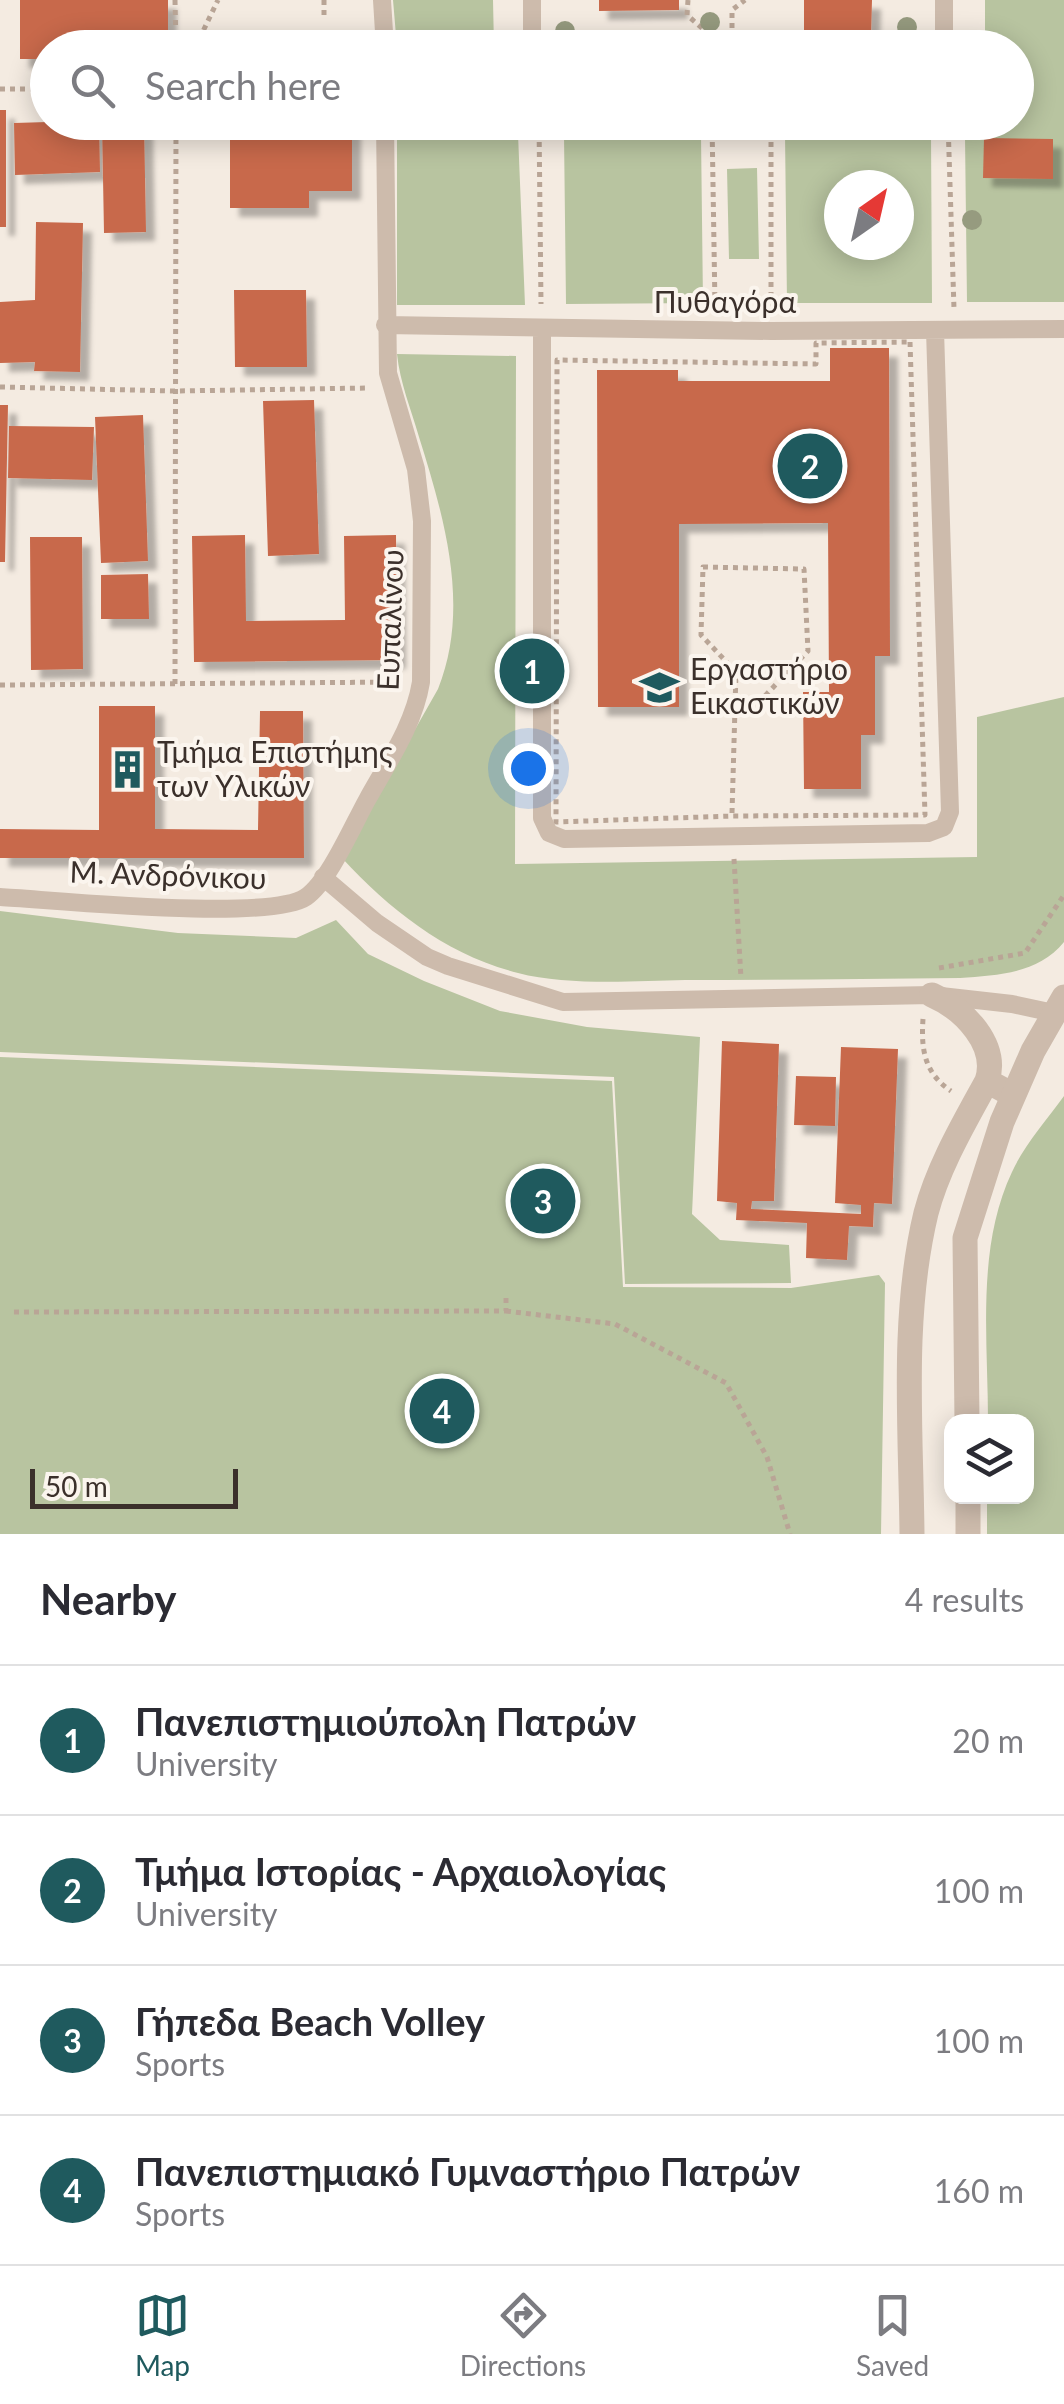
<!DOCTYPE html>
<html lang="en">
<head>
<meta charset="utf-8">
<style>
	:root { --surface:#fff; --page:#f2f2f3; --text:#2b2b33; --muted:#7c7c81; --line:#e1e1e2; --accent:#1f5a5e }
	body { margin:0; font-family:Lato,sans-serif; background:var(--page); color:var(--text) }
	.controls { position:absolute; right:30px; bottom:30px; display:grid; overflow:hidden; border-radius:20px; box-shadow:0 5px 25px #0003 }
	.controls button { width:90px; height:90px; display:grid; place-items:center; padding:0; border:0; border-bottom:2px solid var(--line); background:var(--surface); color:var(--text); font:50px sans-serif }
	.compass { position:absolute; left:824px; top:170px; width:90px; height:90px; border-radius:50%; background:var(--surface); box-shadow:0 5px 25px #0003; rotate:34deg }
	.scale { position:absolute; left:30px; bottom:25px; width:208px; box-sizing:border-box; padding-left:10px; border:5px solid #3b302b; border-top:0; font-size:28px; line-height:35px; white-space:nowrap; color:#3b302b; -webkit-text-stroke:8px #fbf5ee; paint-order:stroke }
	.you { position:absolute; left:528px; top:768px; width:35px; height:35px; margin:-25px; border:8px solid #fff; border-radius:50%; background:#1a73e8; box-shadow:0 0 0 15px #1a73e833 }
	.badge { display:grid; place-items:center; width:65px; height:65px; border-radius:50%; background:var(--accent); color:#fff; font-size:32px; font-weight:700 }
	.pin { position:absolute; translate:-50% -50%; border:5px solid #fff; box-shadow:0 2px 10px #0006 }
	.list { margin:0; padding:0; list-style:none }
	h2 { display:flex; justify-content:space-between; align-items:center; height:130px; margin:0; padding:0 40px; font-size:42px }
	h2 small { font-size:32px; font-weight:400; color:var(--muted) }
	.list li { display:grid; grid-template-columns:65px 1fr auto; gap:30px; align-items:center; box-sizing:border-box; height:150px; padding:0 40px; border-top:2px solid var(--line) }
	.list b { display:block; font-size:38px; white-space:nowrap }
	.list p { margin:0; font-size:32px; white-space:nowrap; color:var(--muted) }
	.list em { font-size:32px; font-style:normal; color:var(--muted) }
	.icon { flex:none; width:55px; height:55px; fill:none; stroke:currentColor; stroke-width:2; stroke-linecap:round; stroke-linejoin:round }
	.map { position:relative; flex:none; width:1064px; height:1534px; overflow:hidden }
	.search { position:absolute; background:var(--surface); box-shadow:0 5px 25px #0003; left:30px; right:30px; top:30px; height:110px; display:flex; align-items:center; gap:25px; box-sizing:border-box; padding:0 35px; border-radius:55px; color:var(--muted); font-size:38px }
	.sheet { height:730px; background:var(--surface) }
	nav { display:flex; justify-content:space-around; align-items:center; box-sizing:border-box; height:140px; border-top:2px solid var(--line); background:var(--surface); font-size:28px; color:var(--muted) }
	nav a { display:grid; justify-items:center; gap:5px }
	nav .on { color:var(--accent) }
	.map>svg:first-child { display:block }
</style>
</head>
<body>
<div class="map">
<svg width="1064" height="1534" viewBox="0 0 1064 1534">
	<defs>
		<filter id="shadow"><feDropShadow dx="9" dy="9" stdDeviation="2.5" flood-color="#0004"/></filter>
	</defs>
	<rect width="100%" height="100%" fill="#f4ebe1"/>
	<path fill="#b8c4a0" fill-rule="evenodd" d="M393 0H493L494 47H397Z
		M985 0H1064V302H967L965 137 971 123 1016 122V48L985 47Z
		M397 123H496V136L518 134 525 305H397Z
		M931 134 932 303H787L785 134ZM839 185H899V245H839Z
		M564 135H701L703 303 566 304Z
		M757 168 759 259H729L727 169Z
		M397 354 516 356 515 864 977 857V717L1064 697V942C1038 974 998 975 960 978 868 979 777 980 685 980 635 981 567 986 518 973 447 955 391 911 342 858L438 689C471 607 444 517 419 437 411 409 400 383 397 354Z
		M0 911 178 933 296 938 336 920 368 954 424 981 500 1011 587 1027 700 1037 692 1214 720 1240 789 1245 791 1283 625 1284 614 1077 0 1052Z
		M0 1057 612 1081 623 1287 791 1288 879 1275 885 1283 881 1534H0Z
		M1064 1096V1534H987V1497L1026 1496V1422L988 1421C988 1340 976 1248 1012 1172 1024 1145 1047 1120 1064 1096Z"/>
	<path fill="#c8694b" filter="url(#shadow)" d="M20 0H168V48H48V59H20Z
		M599 0H679V10L599 11Z
		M804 0H872L871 35H856V48H804Z
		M0 110H6V227H0Z
		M48 122H99L100 172 15 175 14 123Z
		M102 122H144L146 232 104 233Z
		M230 122H352V191H309V208H230Z
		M984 138 1053 139V179L983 178Z
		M36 222 83 223 80 372 34 371 35 362 0 363V302L35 300Z
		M234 290H306L307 367H235Z
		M830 348H889L890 656H875V735H861V789H804L803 692H829L828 523 679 524V707H598L597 370H678V381H830Z
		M314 400 319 554 268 556 263 401Z
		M0 405H8L5 562H0Z
		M143 415 148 561 101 563 95 417Z
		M9 426 94 427 92 480 8 478Z
		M245 535 246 621 345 620 344 536 396 535 397 660 194 662 192 536Z
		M30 537H82L83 669 31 670Z
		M148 574 149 619H101V575Z
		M99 706H155V829L258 830 260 711H303L304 858H0V829L99 830Z
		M722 1041 779 1044 774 1201H752L751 1209 861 1214V1205L835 1203 841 1047 898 1049 892 1204 874 1203 873 1227 849 1226 847 1260 806 1258 807 1223 736 1220 737 1203 717 1201Z
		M796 1076 836 1077 835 1126 794 1125Z"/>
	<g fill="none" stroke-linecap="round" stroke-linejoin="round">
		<path stroke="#b9a596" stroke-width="5" stroke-dasharray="5 5" stroke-linecap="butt" d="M175 0 176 48
			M324 0V20
			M688 0 687 15 725 48
			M195 48 218 0
			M732 48V10L745 0
			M0 89H48
			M539 122 541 304
			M712 122 715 307
			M771 122V313
			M948 122 954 309
			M910 342 925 815 732 816 556 822 557 360 816 364V343Z
			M0 387 175 391 369 388
			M175 684 176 122
			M0 685 402 682
			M732 813 736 672 701 635 703 567 804 569 808 651 759 702 735 703
			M734 859 741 978
			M939 968 1025 953 1064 895
			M923 1019C921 1049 924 1073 951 1091
			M506 1311 615 1324 726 1383 767 1457 790 1534
			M14 1312 506 1311V1295"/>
		<path stroke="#cdbbac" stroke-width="18" d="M382 0 385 48
			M944 0V48
			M532 48V0
			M385 325 771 331 1064 329
			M542 329V818L549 833 564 839 928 833 944 827 950 812 935 330
			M323 877 377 923 427 957 448 966 563 1002 932 995 1012 1004 1054 1013
			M0 897C55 900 270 922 306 897 329 881 352 827 367 800 388 762 414 725 421 682L422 521 416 469 388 373 385 122"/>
		<path stroke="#cdbbac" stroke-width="25" d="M932 995C964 1009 999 1045 987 1081
			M912 1534C911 1429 901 1317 926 1213 938 1167 964 1123 987 1081L1013 1095"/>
		<path stroke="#cdbbac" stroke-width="25" d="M967 1422 965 1238 1002 1122 1033 1051 1064 997
			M968 1496V1534"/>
	</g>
	<g fill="#969b7f">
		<circle cx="710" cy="22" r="10"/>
		<circle cx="907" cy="27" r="10"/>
		<circle cx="565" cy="31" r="10"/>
		<circle cx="972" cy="220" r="10"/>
	</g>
	<defs>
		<symbol id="university-bare" viewBox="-9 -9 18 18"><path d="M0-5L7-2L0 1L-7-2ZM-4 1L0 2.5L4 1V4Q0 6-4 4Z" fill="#1f5a5e" stroke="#fbf5ee" stroke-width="2.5" paint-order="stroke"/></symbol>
		<symbol id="building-bare" viewBox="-9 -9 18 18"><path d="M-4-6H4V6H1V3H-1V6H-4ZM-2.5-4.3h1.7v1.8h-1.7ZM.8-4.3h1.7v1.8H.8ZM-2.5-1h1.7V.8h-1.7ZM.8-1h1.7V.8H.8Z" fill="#1f5a5e" stroke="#fbf5ee" stroke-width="2.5" paint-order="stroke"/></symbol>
	</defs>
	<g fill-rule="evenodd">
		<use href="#university-bare" x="632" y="660" width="55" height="55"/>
		<use href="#building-bare" x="100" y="742" width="55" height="55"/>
	</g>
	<g text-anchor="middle" stroke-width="8" stroke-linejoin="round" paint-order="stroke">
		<g font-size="30" fill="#3b302b" stroke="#fbf5ee">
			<text x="725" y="313">Πυθαγόρα</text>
			<text transform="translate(391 620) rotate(-88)" y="10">Ευπαλίνου</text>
			<text transform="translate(168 876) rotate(2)" y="10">Μ. Ανδρόνικου</text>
		</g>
		<g font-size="30" fill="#3b302b" stroke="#fbf5ee" text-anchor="start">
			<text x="690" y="680">Εργαστήριο<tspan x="690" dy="34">Εικαστικών</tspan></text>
			<text x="157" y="763">Τμήμα Επιστήμης<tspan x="157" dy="34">των Υλικών</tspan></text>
		</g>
	</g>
</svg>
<div class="controls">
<button><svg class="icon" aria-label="layers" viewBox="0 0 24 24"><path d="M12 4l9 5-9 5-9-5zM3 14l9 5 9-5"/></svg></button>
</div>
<svg class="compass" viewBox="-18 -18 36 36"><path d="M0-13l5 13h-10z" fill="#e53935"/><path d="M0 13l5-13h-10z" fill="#7c7c81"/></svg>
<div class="scale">50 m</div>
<div class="you"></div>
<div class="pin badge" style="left:532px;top:671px">1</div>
<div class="pin badge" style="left:810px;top:466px">2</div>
<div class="pin badge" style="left:543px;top:1201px">3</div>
<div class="pin badge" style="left:442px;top:1411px">4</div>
<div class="search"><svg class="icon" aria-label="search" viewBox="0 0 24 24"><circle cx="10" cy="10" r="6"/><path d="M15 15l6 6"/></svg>Search here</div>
</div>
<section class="sheet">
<h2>Nearby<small>4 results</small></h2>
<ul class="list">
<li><span class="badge">1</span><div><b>Πανεπιστημιούπολη Πατρών</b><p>University</p></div><em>20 m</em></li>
<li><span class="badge">2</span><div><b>Τμήμα Ιστορίας - Αρχαιολογίας</b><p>University</p></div><em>100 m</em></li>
<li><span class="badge">3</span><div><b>Γήπεδα Beach Volley</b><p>Sports</p></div><em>100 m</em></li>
<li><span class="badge">4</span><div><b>Πανεπιστημιακό Γυμναστήριο Πατρών</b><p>Sports</p></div><em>160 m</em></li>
</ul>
</section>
<nav>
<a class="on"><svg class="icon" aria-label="map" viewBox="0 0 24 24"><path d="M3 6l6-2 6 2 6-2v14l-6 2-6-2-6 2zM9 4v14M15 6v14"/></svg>Map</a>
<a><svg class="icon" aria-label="directions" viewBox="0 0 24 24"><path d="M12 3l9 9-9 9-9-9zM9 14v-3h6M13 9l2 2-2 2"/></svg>Directions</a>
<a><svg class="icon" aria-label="saved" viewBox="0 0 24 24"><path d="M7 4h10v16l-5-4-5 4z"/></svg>Saved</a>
</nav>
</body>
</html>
